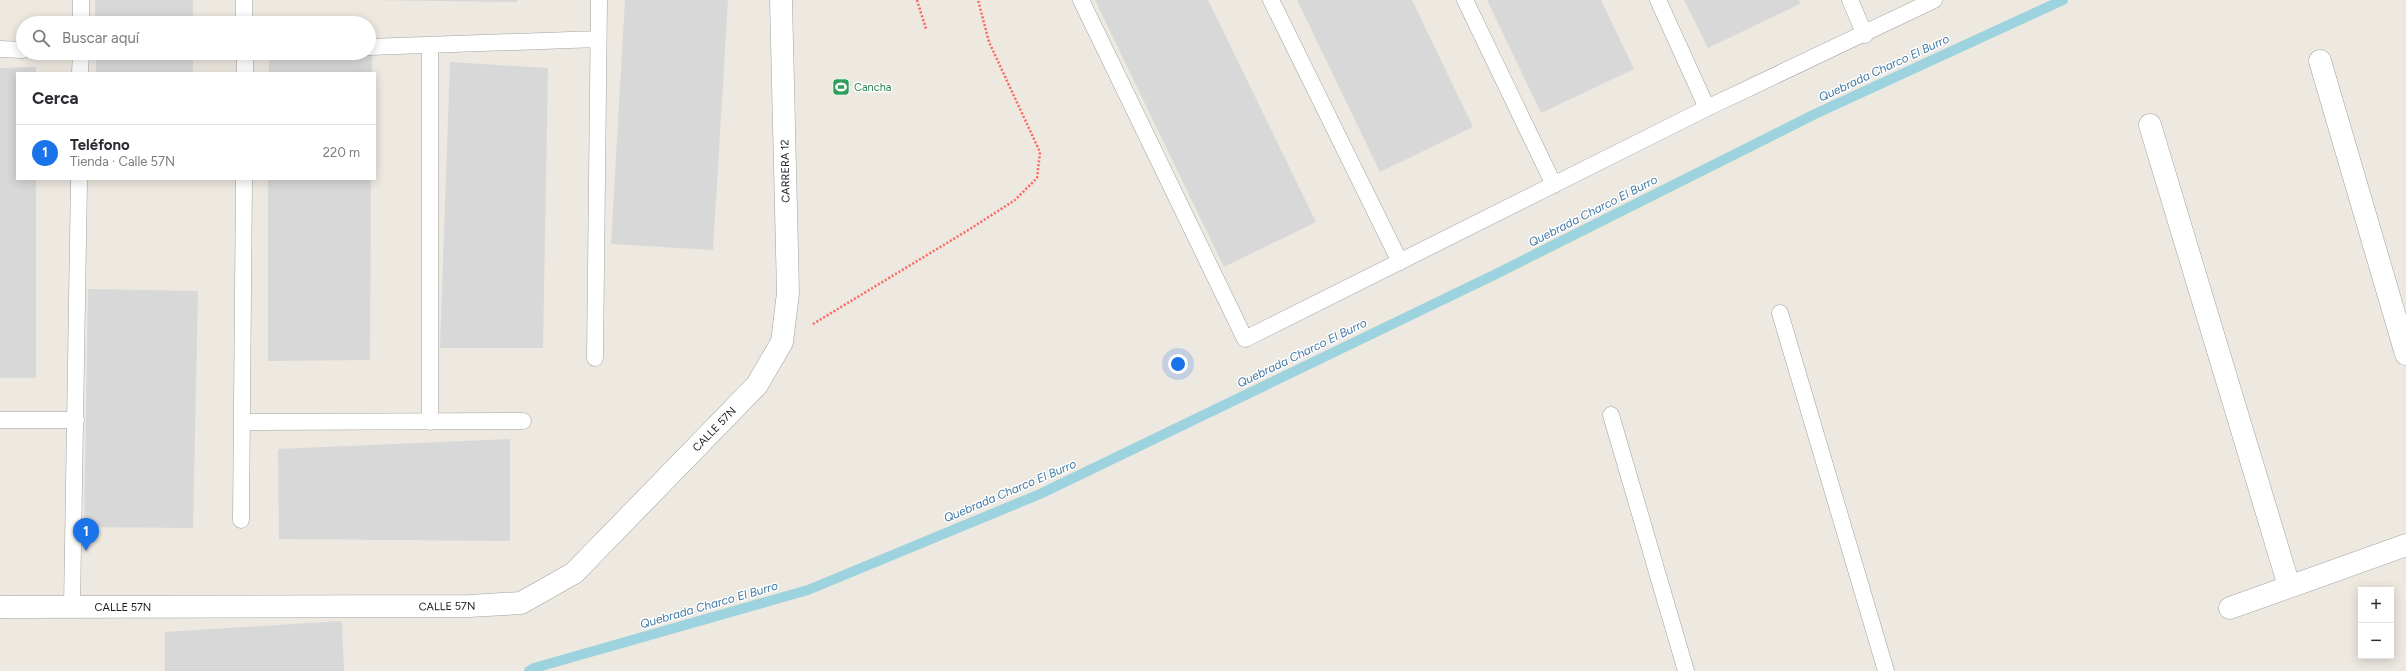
<!DOCTYPE html>
<html lang="es">
<head>
<meta charset="utf-8">
<style>
	:root { --surface:#fff; --page:#f2f2f3; --text:#2b2b33; --muted:#7c7c81; --line:#e1e1e2; --accent:#1a73e8 }
	body { margin:0; font-family:Figtree,sans-serif; background:var(--page); color:var(--text) }
	.controls { position:absolute; right:12px; bottom:12px; display:grid; overflow:hidden; border-radius:0px; box-shadow:0 2px 10px #0003 }
	.controls button { width:36px; height:36px; display:grid; place-items:center; padding:0; border:0; border-bottom:1px solid var(--line); background:var(--surface); color:var(--text); font:20px sans-serif }
	.you { position:absolute; left:1178px; top:364px; width:14px; height:14px; margin:-10px; border:3px solid #fff; border-radius:50%; background:#1a73e8; box-shadow:0 0 0 6px #1a73e833 }
	.badge { display:grid; place-items:center; width:26px; height:26px; border-radius:50%; background:var(--accent); color:#fff; font-size:13px; font-weight:700 }
	.pin { position:absolute; translate:-50% -33px; filter:drop-shadow(0 1px 2px #0008) }
	.pin::after { content:''; position:absolute; top:21px; width:14px; height:12px; background:inherit; clip-path:polygon(0 0,100% 0,50% 100%) }
	.list { margin:0; padding:0; list-style:none }
	h2 { display:flex; justify-content:space-between; align-items:center; height:52px; margin:0; padding:0 16px; font-size:17px }
	h2 small { font-size:13px; font-weight:400; color:var(--muted) }
	.list li { display:grid; grid-template-columns:26px 1fr auto; gap:12px; align-items:center; box-sizing:border-box; height:56px; padding:0 16px; border-top:1px solid var(--line) }
	.list b { display:block; font-size:15px; white-space:nowrap }
	.list p { margin:0; font-size:13px; white-space:nowrap; color:var(--muted) }
	.list em { font-size:13px; font-style:normal; color:var(--muted) }
	.icon { flex:none; width:22px; height:22px; fill:none; stroke:currentColor; stroke-width:2; stroke-linecap:round; stroke-linejoin:round }
	.map { position:relative; flex:none; width:2406px; height:671px; overflow:hidden }
	.search { position:absolute; background:var(--surface); box-shadow:0 2px 10px #0003; left:16px; top:16px; width:360px; height:44px; display:flex; align-items:center; gap:10px; box-sizing:border-box; padding:0 14px; border-radius:22px; color:var(--muted); font-size:15px }
	.panel { position:absolute; background:var(--surface); box-shadow:0 2px 10px #0003; left:16px; top:72px; width:360px; height:108px; border-radius:0px }
	.map>svg:first-child { display:block }
</style>
</head>
<body>
<div class="map">
<svg width="2406" height="671" viewBox="0 0 2406 671">
	<rect width="100%" height="100%" fill="#ede8e0"/>
	<path fill="#d9d8d8" d="M95 0H193V23H95Z
		M366 0H517V2Z
		M625 0H728L713 250 611 244Z
		M1095 0H1208L1316 222 1224 267Z
		M1297 0H1412L1473 127 1380 172Z
		M1487 0H1601L1634 69 1541 113Z
		M1684 0H1799L1800 4 1708 48Z
		M96 53H193V73H96Z
		M372 55V73H269V58Z
		M450 62 548 68 543 348H440Z
		M36 67V73H17V179H36V378H0V68Z
		M268 179H371L370 360 268 361Z
		M88 289 198 291 193 528 84 527Z
		M510 439V541L279 539 278 449Z
		M342 621 344 671H165V632Z"/>
	<g fill="none" stroke-linecap="round" stroke-linejoin="round">
		<path stroke="#9dd3de" stroke-width="10" d="M529 671 534 668 808 590 1040 494 1494 275 1815 114 2063 0"/>
		<defs>
			<path id="service" d="M244 0V23
				M1081 0 1245 339 1707 108 1934 0
				M1271 0 1400 262
				M1465 0 1554 185
				M1658 0 1707 108
				M1850 0 1865 35
				M81 23V0
				M430 45V422
				M369 47 598 39
				M0 49 23 50
				M80 73 81 53
				M245 73V53
				M1780 313 1886 671
				M595 358 599 0
				M1611 415 1686 671
				M0 420H76
				M243 422 523 421
				M241 520 244 179
				M72 607 79 179"/>
			<path id="minor" d="M2320 61 2406 354
				M2150 125 2289 586
				M0 607 469 606 521 603 574 573 757 385 782 342 788 293 781 0
				M2230 608 2406 545"/>
		</defs>
		<use href="#service" stroke="#a2a2a2" stroke-width="17"/>
		<use href="#minor" stroke="#a2a2a2" stroke-width="23"/>
		<path stroke="#ff665f" stroke-width="2.5" stroke-dasharray="2 2" stroke-linecap="butt" d="M917 0 926 29
			M813 324 970 229 1015 200 1037 178 1040 152 989 42 978 0"/>
		<use href="#service" stroke="#fff" stroke-width="16"/>
		<use href="#minor" stroke="#fff" stroke-width="22"/>
	</g>
	<defs>
		<symbol id="stadium-square" viewBox="-11 -11 22 22"><rect x="-9" y="-9" width="18" height="18" rx="4" fill="#2e9e5b" stroke="#fff"/><path d="M0-5a6.5 5 0 1 0 0 10a6.5 5 0 1 0 0-10ZM-3.5-1.8h7v3.6h-7Z" fill="#fff"/></symbol>
	</defs>
	<g fill-rule="evenodd">
		<use href="#stadium-square" x="831" y="77" width="20" height="20"/>
	</g>
	<g text-anchor="middle" stroke-width="3" stroke-linejoin="round" paint-order="stroke">
		<g font-size="11" fill="#27864d" stroke="#fff" text-anchor="start">
			<text x="854" y="91">Cancha</text>
		</g>
		<g font-size="11" fill="#1b1b1b" stroke="#fff">
			<text transform="translate(785 171) rotate(-91)" y="4">CARRERA 12</text>
			<text transform="translate(714 429) rotate(-46)" y="4">CALLE 57N</text>
			<text transform="translate(447 606) rotate(-1)" y="4">CALLE 57N</text>
			<text x="123" y="611">CALLE 57N</text>
		</g>
		<g font-size="12" font-style="italic" fill="#417aa6" stroke="#fff">
			<text transform="translate(1884 68) rotate(-25)" y="4">Quebrada Charco El Burro</text>
			<text transform="translate(1593 211) rotate(-27)" y="4">Quebrada Charco El Burro</text>
			<text transform="translate(1302 353) rotate(-26)" y="4">Quebrada Charco El Burro</text>
			<text transform="translate(1010 491) rotate(-23)" y="4">Quebrada Charco El Burro</text>
			<text transform="translate(709 605) rotate(-16)" y="4">Quebrada Charco El Burro</text>
		</g>
	</g>
</svg>
<div class="controls">
<button>+</button>
<button>−</button>
</div>
<div class="you"></div>
<div class="pin badge" style="left:86px;top:551px">1</div>
<div class="search"><svg class="icon" aria-label="search" viewBox="0 0 24 24"><circle cx="10" cy="10" r="6"/><path d="M15 15l6 6"/></svg>Buscar aquí</div>
<section class="panel">
<h2>Cerca<small></small></h2>
<ul class="list">
<li><span class="badge">1</span><div><b>Teléfono</b><p>Tienda · Calle 57N</p></div><em>220 m</em></li>
</ul>
</section>
</div>
</body>
</html>
